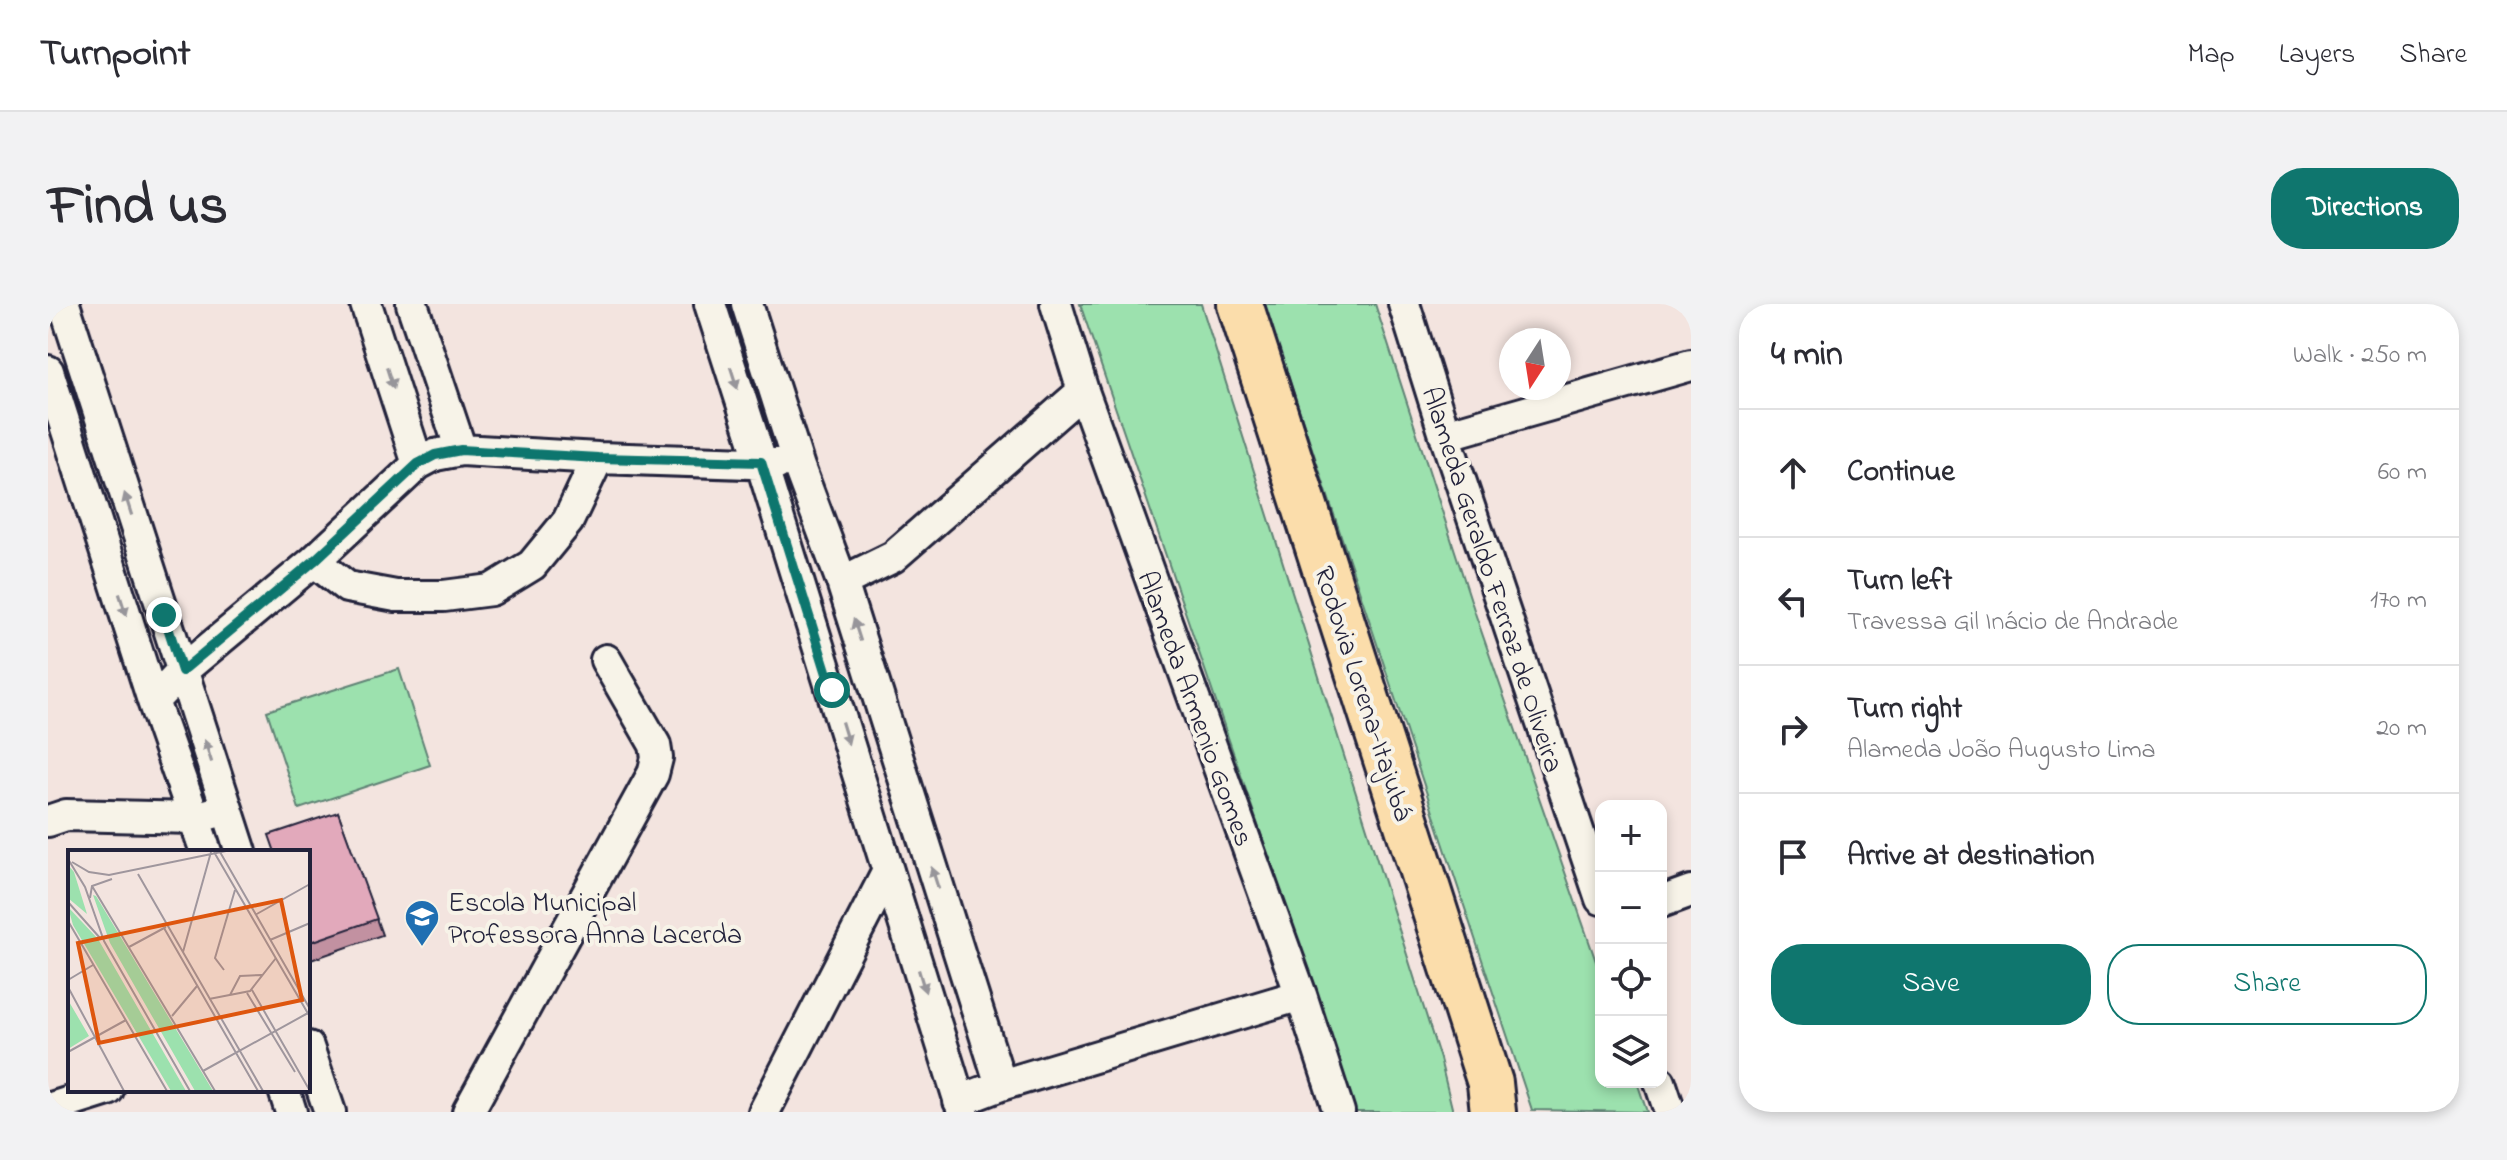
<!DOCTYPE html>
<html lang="en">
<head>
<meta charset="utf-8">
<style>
	:root { --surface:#fff; --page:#f2f2f3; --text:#2b2b33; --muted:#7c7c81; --line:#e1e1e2; --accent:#0f766e }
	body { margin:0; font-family:"Indie Flower",sans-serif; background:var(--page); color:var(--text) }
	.controls { position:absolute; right:24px; bottom:24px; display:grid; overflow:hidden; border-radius:16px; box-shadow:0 4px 12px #0003 }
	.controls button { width:72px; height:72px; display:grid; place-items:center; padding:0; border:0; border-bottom:2px solid var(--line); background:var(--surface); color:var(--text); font:40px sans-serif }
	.compass { position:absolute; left:1451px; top:24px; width:72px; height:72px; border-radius:50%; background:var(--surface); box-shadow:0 4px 12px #0003; rotate:192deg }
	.stop { position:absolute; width:24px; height:24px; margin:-18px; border:6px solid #0f766e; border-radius:50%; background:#fff }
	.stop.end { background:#0f766e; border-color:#fff; box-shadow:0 2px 8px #0008 }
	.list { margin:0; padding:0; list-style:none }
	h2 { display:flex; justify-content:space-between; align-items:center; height:104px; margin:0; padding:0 32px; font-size:34px }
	h2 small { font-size:26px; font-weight:400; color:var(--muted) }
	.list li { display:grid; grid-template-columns:52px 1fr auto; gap:24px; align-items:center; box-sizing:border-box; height:128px; padding:0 32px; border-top:2px solid var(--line) }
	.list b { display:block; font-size:30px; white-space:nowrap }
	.list p { margin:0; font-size:26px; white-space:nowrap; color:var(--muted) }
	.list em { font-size:26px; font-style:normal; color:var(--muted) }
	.actions { display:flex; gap:16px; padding:24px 32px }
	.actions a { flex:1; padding:18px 0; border:2px solid var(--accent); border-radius:32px; text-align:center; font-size:28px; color:var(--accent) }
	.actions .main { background:var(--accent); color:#fff }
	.icon { flex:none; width:44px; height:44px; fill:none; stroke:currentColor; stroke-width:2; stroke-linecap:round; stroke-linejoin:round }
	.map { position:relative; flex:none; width:1643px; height:808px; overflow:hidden; border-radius:32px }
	header { display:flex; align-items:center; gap:48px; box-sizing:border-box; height:112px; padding:0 40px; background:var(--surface); border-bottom:2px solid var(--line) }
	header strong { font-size:38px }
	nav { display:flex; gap:44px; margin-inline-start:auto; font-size:28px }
	.intro { display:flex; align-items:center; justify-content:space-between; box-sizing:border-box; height:192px; padding:0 48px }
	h1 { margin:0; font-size:56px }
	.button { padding:20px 36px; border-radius:32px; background:var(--accent); color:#fff; font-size:28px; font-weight:700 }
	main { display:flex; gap:48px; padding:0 48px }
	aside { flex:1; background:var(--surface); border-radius:32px; box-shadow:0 4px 12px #0003 }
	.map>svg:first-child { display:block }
</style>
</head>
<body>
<header>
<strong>Turnpoint</strong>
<nav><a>Map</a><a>Layers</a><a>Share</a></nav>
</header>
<div class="intro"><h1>Find us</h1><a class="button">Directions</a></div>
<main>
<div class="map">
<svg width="1643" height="808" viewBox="0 0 1643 808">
	<rect width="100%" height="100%" fill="#f3e4df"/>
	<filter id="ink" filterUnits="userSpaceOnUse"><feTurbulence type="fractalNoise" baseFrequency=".0125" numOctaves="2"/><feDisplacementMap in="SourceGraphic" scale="16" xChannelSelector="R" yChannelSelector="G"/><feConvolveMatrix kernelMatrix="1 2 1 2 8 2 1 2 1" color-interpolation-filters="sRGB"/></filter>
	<g filter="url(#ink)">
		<path fill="#9ce1ae" stroke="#5f8274" stroke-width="2" d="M1032 0H1153L1392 755 1405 808H1308Z
			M1216 0H1327L1428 312 1553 672V778H1589L1599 808 1484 806Z
			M351 365 382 461 251 505 219 407Z"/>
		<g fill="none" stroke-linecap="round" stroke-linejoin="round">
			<defs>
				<path id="street" d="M16 0 193 548
					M318 0 370 160
					M364 0 413 146
					M662 0 713 158 915 808
					M699 0 751 163 794 278 953 781
					M1008 0 1035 87 1253 691 1291 808
					M1356 0 1397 131 1553 595
					M0 67 105 397 158 548
					M1397 131 1643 61
					M266 257 299 283 348 292H396L443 286 484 261 520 217 550 154
					M794 278 845 253 1035 87
					M105 397 134 367 266 257 370 160 387 151 413 146 550 154 729 160
					M0 517 18 511 147 514 165 509
					M1613 598 1643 587
					M260 743 282 808
					M1612 778 1622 808
					M236 786 243 808
					M911 797 953 781 1253 691
					M0 805 60 786
					M420 808 605 470 609 454 607 441 558 356
					M716 808 840 567"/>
				<path id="highway" d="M1192 0 1442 779 1445 808"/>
			</defs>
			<use href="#street" stroke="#22223b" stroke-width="36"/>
			<use href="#highway" stroke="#22223b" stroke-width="50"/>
			<use href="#street" stroke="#f7f3e8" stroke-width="30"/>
			<use href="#highway" stroke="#fbddab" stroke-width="44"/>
		</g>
		<path fill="#c291a1" stroke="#22223b" stroke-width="2" d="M290 508 334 631 263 656 260 647V548Z"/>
		<path fill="#e2a9bb" stroke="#22223b" stroke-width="2" d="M290 508 329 615 260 639V548H227L221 531Z"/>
		<defs><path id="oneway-solid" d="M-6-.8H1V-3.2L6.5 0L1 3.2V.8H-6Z" transform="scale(2)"/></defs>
		<g fill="#97959a">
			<use href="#oneway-solid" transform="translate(342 74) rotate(72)"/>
			<use href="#oneway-solid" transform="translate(686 74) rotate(72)"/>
			<use href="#oneway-solid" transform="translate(80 200) rotate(-108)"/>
			<use href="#oneway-solid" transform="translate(75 301) rotate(72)"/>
			<use href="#oneway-solid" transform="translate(809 326) rotate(-108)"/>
			<use href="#oneway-solid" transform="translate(797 429) rotate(73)"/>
			<use href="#oneway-solid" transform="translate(160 447) rotate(-108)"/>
			<use href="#oneway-solid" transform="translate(887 574) rotate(-108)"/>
			<use href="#oneway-solid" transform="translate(874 677) rotate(73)"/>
		</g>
	</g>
	<g fill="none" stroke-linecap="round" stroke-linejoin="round" filter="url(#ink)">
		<path stroke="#0f766e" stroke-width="10" d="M116 311 134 367 266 257 370 160 387 151 413 146 550 154 713 158 784 386"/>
	</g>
	<defs>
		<symbol id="school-pin" viewBox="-11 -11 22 30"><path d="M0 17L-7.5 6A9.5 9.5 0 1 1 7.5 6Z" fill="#1f6fb2" stroke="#f7f3e8"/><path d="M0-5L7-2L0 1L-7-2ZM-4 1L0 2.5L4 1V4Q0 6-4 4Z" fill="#fff"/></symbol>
	</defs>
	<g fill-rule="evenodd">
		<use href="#school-pin" x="354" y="593" width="40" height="54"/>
	</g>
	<g text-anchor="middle" stroke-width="8" stroke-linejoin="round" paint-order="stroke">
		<g font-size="28" fill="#22223b" stroke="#f7f3e8">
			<text transform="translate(1446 275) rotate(72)" y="10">Alameda Geraldo Ferraz de Oliveira</text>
			<text transform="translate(1317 389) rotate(72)" y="10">Rodovia Lorena-Itajubá</text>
			<text transform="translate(1149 404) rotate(70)" y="10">Alameda Armenio Gomes</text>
		</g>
		<g font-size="28" fill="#22223b" stroke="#f7f3e8" text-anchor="start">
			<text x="400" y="607">Escola Municipal<tspan x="400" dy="32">Professora Anna Lacerda</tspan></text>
		</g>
	</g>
	<g transform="translate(20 546)">
		<rect width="242" height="242" fill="#f3e4df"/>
		<path d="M0 15 6 22 19 64 0 48ZM25 45 28 46 145 241H127L42 93ZM0 57 30 89 118 241H103L5 75ZM0 150 21 186 0 199Z" fill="#9ce1ae"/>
		<path fill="none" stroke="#9f969d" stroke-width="2" d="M146 2 242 167M152 2 242 159M0 9 17 37 36 91 122 241M4 12 21 22 41 25 158 1M70 24 195 241M24 36 147 241M22 48 24 36 44 29M0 52 32 88M187 65 242 34M0 71 99 241M96 78 190 241M202 90 242 73M61 97 98 77M115 102 143 2M156 120 147 108 167 40M0 130 25 115M0 137 56 241M184 140 242 241M179 143 227 222M162 145 172 126 194 125M141 149 182 141 208 108M104 166 129 136M0 202 58 170M135 221 240 163"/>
		<path fill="#de560e" fill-opacity="0.15" stroke="#de560e" stroke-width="4" d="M213 50 234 150 31 193 10 93Z"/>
		<rect width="242" height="242" fill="none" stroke="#22223b" stroke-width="4"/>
	</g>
</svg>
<div class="controls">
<button>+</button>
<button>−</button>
<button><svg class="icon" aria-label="locate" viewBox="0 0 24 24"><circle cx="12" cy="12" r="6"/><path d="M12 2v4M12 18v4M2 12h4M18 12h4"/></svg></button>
<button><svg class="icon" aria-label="layers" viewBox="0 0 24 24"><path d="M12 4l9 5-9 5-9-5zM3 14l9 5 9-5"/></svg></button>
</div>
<svg class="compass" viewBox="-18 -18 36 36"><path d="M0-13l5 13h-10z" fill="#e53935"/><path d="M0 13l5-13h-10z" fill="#7c7c81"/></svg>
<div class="stop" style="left:784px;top:386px"></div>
<div class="stop end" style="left:116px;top:311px"></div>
</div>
<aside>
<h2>4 min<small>Walk · 250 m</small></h2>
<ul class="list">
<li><svg class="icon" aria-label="ahead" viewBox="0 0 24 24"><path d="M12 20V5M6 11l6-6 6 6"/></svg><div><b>Continue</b></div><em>60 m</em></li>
<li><svg class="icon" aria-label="left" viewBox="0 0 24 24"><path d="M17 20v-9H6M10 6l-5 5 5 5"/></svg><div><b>Turn left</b><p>Travessa Gil Inácio de Andrade</p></div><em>170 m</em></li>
<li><svg class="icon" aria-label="right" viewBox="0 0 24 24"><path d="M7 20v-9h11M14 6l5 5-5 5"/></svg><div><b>Turn right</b><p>Alameda João Augusto Lima</p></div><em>20 m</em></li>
<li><svg class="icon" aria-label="arrive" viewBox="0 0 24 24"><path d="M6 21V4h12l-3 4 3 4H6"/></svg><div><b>Arrive at destination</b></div></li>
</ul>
<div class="actions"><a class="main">Save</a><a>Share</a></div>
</aside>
</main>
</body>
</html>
